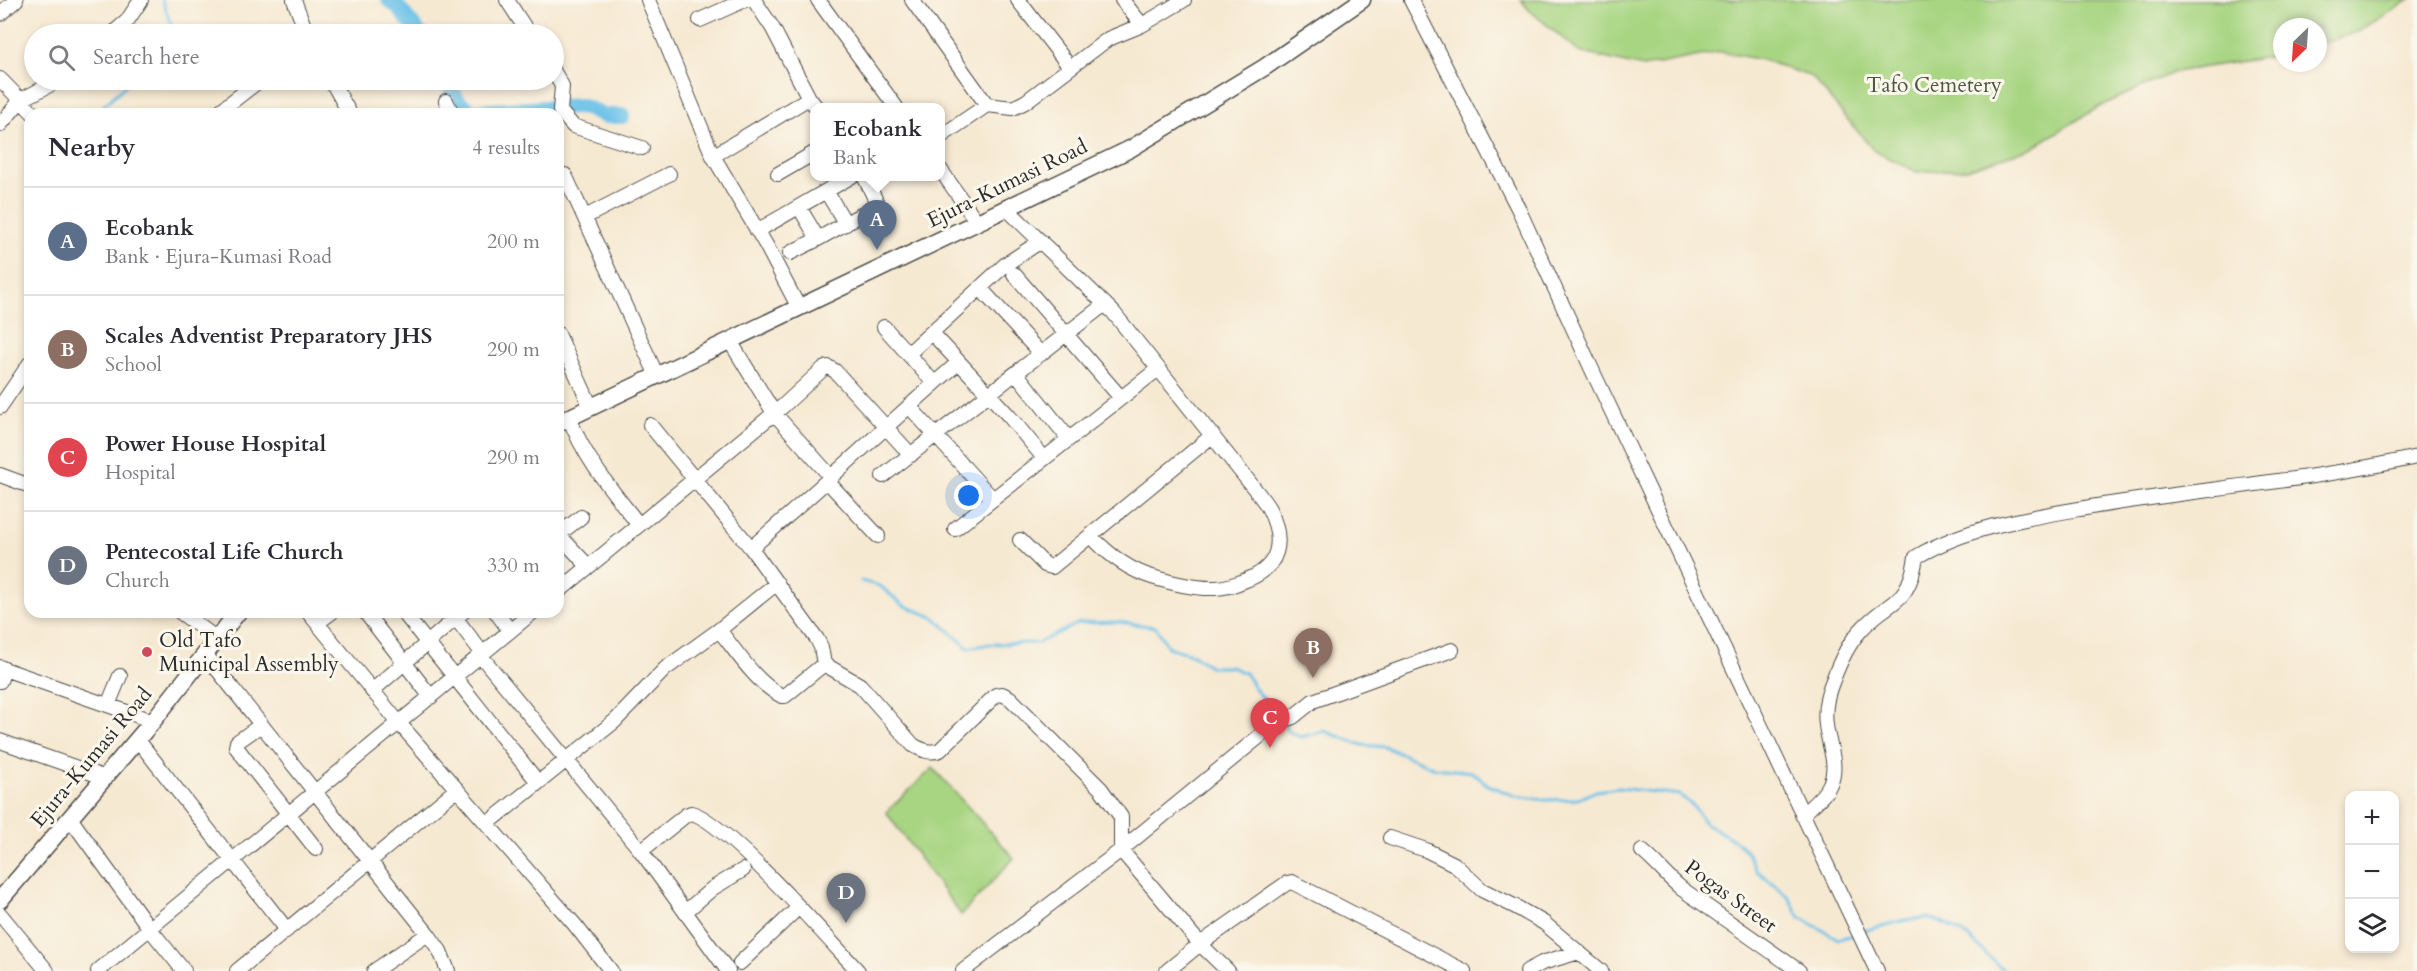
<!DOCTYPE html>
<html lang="en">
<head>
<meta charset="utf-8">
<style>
	:root { --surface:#fff; --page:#f7f7f7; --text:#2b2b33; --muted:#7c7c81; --line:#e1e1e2; --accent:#111827 }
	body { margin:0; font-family:Cardo,serif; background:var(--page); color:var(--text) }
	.controls { position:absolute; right:18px; bottom:18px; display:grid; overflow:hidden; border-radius:12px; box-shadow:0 3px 9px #0003 }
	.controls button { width:54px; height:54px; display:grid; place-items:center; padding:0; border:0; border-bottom:2px solid var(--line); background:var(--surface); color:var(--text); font:30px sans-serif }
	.compass { position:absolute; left:2273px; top:18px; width:54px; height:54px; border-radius:50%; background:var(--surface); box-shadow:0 3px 9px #0003; rotate:205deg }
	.you { position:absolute; left:969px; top:496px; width:21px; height:21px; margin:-15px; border:4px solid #fff; border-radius:50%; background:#1a73e8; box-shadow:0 0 0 9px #1a73e833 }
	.badge { display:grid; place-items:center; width:39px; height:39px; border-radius:50%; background:var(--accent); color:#fff; font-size:20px; font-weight:700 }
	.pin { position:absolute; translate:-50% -50px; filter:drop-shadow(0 2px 3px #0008) }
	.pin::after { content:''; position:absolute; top:32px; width:21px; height:18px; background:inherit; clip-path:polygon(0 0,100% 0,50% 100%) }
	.popup { position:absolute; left:810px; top:103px; width:135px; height:78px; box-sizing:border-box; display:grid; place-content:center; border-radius:12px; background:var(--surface); filter:drop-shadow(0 2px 4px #0005); font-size:20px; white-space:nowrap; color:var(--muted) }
	.popup b { font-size:22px; color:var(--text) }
	.popup::after { content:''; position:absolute; left:50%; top:100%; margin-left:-12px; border:12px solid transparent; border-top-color:var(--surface) }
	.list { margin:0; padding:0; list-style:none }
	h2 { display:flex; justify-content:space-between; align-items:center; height:78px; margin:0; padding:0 24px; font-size:26px }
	h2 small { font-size:20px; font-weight:400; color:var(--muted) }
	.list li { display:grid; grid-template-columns:39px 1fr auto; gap:18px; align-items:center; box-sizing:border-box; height:108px; padding:0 24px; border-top:2px solid var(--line) }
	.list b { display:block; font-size:22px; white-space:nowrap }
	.list p { margin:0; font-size:20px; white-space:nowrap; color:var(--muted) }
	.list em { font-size:20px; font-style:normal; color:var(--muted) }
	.icon { flex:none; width:33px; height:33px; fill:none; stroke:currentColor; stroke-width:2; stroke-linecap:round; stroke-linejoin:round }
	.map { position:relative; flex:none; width:2417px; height:971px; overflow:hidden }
	.search { position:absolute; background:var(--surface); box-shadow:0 3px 9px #0003; left:24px; top:24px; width:540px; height:66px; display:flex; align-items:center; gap:15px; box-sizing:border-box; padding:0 21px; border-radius:33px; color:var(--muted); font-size:22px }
	.panel { position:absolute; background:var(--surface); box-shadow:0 3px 9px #0003; left:24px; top:108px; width:540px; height:510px; border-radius:18px }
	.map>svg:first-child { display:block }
</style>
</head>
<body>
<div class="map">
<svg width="2417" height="971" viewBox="0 0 2417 971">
	<rect width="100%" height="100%" fill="#fbf7ec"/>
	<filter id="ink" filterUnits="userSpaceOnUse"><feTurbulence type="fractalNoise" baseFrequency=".0167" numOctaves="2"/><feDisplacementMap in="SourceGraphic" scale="12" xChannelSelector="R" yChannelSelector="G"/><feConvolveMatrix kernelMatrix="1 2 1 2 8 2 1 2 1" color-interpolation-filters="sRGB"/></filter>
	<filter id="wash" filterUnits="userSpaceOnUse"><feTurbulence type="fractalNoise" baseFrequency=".008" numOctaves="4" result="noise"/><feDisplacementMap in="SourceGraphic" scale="24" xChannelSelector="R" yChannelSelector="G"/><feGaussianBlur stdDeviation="1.35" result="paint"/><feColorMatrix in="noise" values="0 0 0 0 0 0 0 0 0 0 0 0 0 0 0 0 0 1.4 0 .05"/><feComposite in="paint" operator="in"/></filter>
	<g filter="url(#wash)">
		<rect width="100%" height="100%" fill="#f6e9d2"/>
		<path fill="#a8d582" stroke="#6a8056" stroke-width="1.5" d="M1521 0H2410L2357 32 2318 44V27H2282V55L2174 72 2099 107 2031 148 1967 169 1917 172 1874 151 1812 77 1763 60 1720 52 1643 67 1579 52 1529 10Z
			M933 768 1014 858 961 915 886 812Z"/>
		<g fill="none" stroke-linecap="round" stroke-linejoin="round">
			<path stroke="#6dc2e9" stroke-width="3" d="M162 0 175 34
				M95 114 131 80
				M861 581 880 586 903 605 935 618 968 648 990 644 1038 643 1079 623 1119 622 1156 627 1168 647 1191 654 1211 667H1231L1245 673 1260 696 1276 707 1281 715
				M1285 724 1289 732 1302 737 1324 731 1362 745 1385 747 1435 768 1472 772 1488 785 1515 796 1546 800 1578 799 1596 791 1619 788 1680 795 1694 807 1705 823 1732 839 1745 849 1757 871 1787 895 1800 917 1838 939 1854 935
				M1863 931 1905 920 1927 918 1947 924 1968 937 2004 971"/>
			<path stroke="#6dc2e9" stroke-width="16" d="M389 0 397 6 420 34
				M446 80 459 102 472 112 582 106 605 116H622"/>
		</g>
	</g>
	<g filter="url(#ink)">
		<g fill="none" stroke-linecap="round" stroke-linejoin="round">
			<defs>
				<path id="minor" d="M294 0 307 34
					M507 0 529 34
					M648 0 713 156 766 245 799 308
					M754 0 772 27 809 98
					M818 0 896 107
					M912 0 987 105
					M1018 0 1070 67
					M1122 0 1142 25
					M1411 0 1519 210 1594 374 1877 971
					M0 14 16 0
					M700 20 745 0
					M112 34 127 21 141 0
					M554 72 562 86 560 111 573 126 642 148
					M0 79 34 114
					M331 80 350 114
					M446 101 450 109 449 114
					M216 114 260 80
					M0 125 21 100 59 80
					M940 137 987 105 1013 108 1025 102 1108 39 1142 25 1184 0
					M713 156 809 98 816 107
					M940 169 977 222
					M778 174 814 153
					M565 175 657 376
					M826 191 846 224
					M1006 208 1113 312 1250 483C1256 491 1264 500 1269 509 1285 541 1280 567 1246 580 1236 584 1227 588 1215 588 1194 589 1172 583 1152 577 1129 570 1107 553 1091 536
					M585 217 669 174
					M757 231 852 176
					M818 239 878 205 864 176
					M790 253 818 239 799 207
					M1014 274 1121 398
					M980 288 1041 354
					M884 327 934 383
					M932 333 1009 416 1044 458
					M558 334 591 407
					M730 341 774 413 832 478
					M908 354 1006 264 1041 241
					M1016 373 1069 439
					M909 406 992 498
					M0 407 30 363
					M569 417C585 460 611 489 639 525
					M650 425 751 548 817 639 821 647 824 664 860 685 913 745C922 750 930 754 940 750L996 695 1002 694 1010 698 1101 789 1121 817V850L1200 944 1228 971
					M0 475 30 486
					M883 476 1105 304
					M828 482 878 536
					M955 529 1158 369
					M558 534 588 566
					M558 535 581 517
					M1020 540 1045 565 1052 567 1213 435
					M751 548C822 487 889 423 959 362
					M558 592 783 406 823 369 828 367 835 371 911 455
					M180 612 217 639
					M308 612 399 723 575 925 611 971
					M365 612 431 697
					M403 612 537 781
					M451 612 483 654
					M496 612 510 631
					M317 623 332 612
					M719 630C737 652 756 683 782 696H785L824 664
					M205 654 428 934 440 951 448 971
					M481 656 641 851 728 971
					M0 667 4 669 0 681
					M4 669 153 721
					M372 691 463 612
					M108 705 120 676
					M261 725 237 742 236 747 316 849
					M137 739 287 930
					M0 741 106 778
					M1802 815C1811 806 1825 796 1830 784 1839 765 1828 744 1826 725 1824 710 1827 694 1833 680 1839 664 1848 644 1860 631 1888 598 1908 609 1916 557 1968 526 2033 517 2091 507 2199 489 2310 481 2417 457
					M70 818 150 929 184 971
					M487 824 615 721 665 669 719 630 777 583
					M1390 838 1426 850 1454 864 1482 890 1516 907 1544 923 1601 971
					M641 851 686 815 691 813C723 819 830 941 858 971
					M1642 851C1657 863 1667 877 1682 889L1799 971
					M685 912 713 888 743 870
					M0 914 47 971
					M740 963 798 908
					M98 971 533 612
					M237 971 457 789
					M374 971 428 934
					M963 971 1121 850 1277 722 1293 717 1313 701 1452 650
					M1167 971 1200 944 1287 883 1292 882 1464 971
					M1527 971 1542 963 1579 952"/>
				<path id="major" d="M558 423 1130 149 1265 67 1362 0
					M0 900 153 721 238 612"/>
			</defs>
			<use href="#minor" stroke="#494844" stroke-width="16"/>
			<use href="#major" stroke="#494844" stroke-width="19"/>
			<use href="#minor" stroke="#fff" stroke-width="14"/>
			<use href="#major" stroke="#fff" stroke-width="16"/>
		</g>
	</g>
	<circle fill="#d1495b" stroke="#fbf7ec" stroke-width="2" cx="147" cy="652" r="6"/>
	<g text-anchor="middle" stroke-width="6" stroke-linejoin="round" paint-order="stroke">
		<g font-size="21" fill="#4a5641" stroke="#fbf7ec">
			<text x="1934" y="92">Tafo Cemetery</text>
		</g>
		<g font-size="21" fill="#2b2b2b" stroke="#fbf7ec">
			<text transform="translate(1007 183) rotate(-26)" y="7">Ejura-Kumasi Road</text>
			<text transform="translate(91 757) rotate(-50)" y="7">Ejura-Kumasi Road</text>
			<text transform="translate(1731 896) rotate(36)" y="7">Pogas Street</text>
		</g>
		<g font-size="21" fill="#2b2b2b" stroke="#fbf7ec" text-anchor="start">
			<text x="159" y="647">Old Tafo<tspan x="159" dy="24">Municipal Assembly</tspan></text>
		</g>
	</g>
</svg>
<div class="controls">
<button>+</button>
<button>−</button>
<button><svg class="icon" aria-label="layers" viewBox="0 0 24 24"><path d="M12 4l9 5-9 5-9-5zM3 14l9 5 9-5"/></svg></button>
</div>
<svg class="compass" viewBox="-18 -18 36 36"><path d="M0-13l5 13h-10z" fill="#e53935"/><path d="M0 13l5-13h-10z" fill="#7c7c81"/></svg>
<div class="you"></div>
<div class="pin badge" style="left:877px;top:250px;background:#5c6f8a">A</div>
<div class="popup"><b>Ecobank</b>Bank</div>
<div class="pin badge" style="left:1313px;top:678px;background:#8d6e63">B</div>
<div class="pin badge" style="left:1270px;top:748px;background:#e0444e">C</div>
<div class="pin badge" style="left:846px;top:923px;background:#6b7280">D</div>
<div class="search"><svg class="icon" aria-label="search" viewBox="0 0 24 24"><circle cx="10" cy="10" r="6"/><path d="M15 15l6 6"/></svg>Search here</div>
<section class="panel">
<h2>Nearby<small>4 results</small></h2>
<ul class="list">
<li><span class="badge" style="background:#5c6f8a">A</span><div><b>Ecobank</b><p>Bank · Ejura-Kumasi Road</p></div><em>200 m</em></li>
<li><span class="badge" style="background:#8d6e63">B</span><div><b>Scales Adventist Preparatory JHS</b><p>School</p></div><em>290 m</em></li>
<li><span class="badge" style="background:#e0444e">C</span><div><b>Power House Hospital</b><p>Hospital</p></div><em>290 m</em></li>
<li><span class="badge" style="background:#6b7280">D</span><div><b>Pentecostal Life Church</b><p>Church</p></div><em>330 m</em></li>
</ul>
</section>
</div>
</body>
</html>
